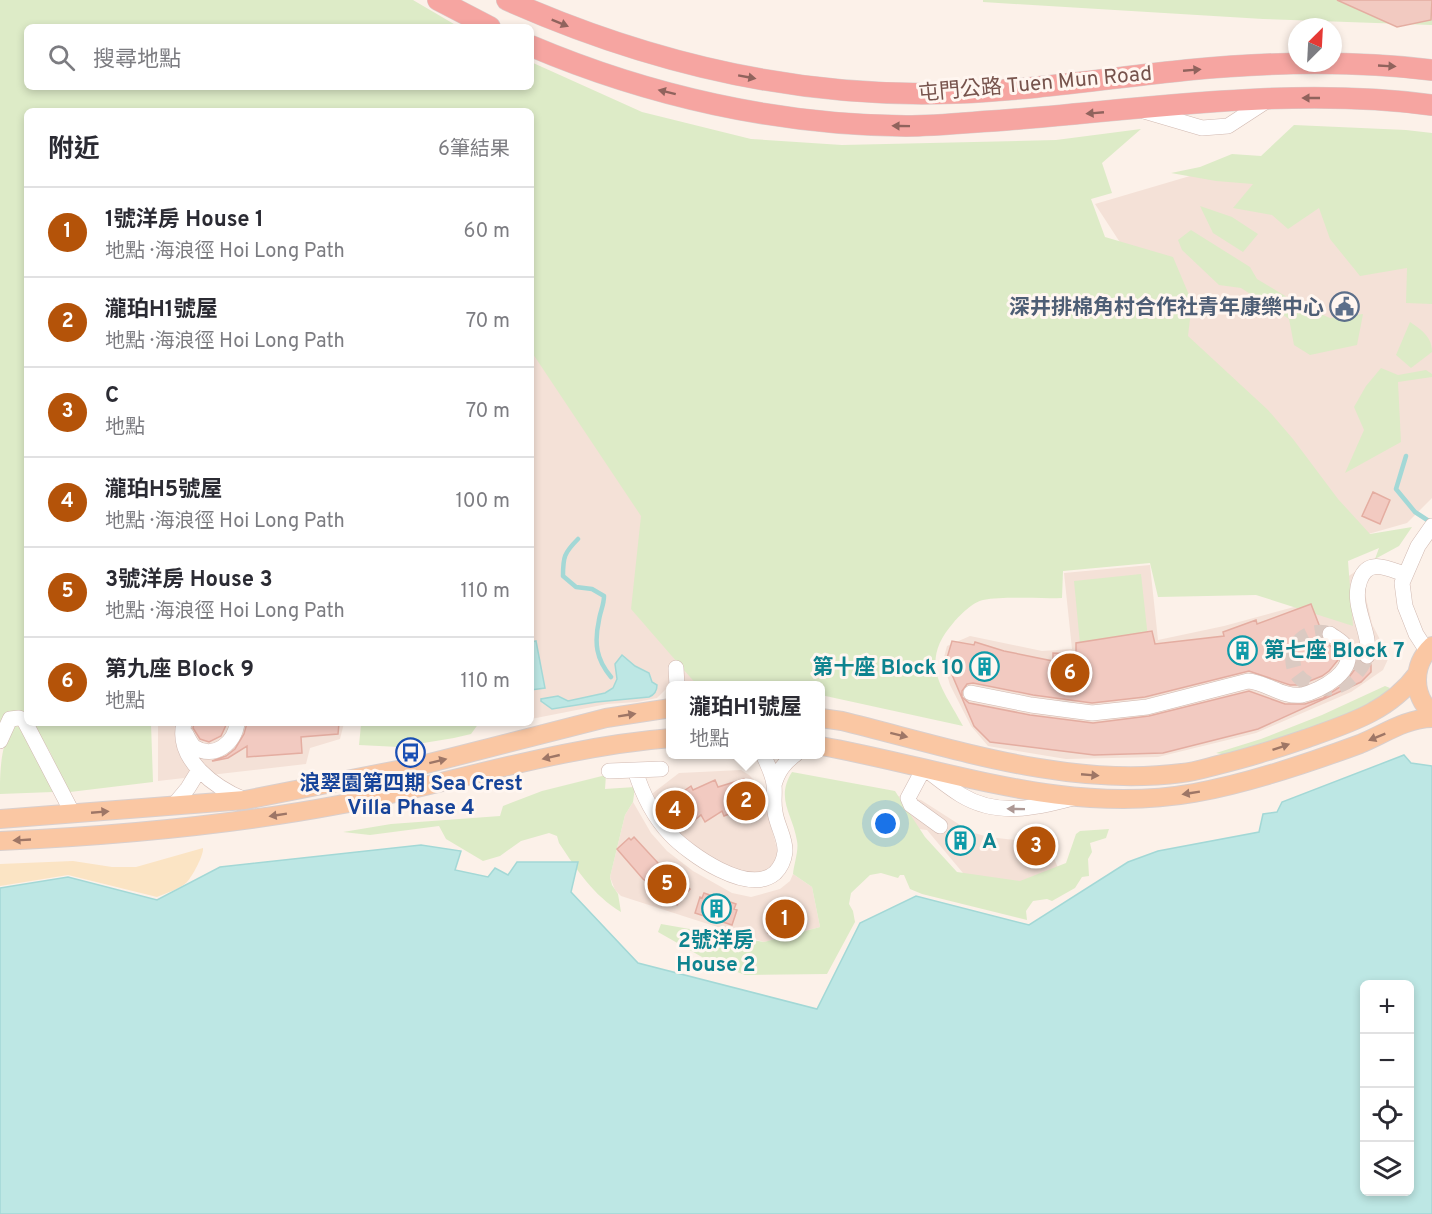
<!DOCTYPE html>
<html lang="zh-TW">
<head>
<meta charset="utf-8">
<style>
	:root { --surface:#fff; --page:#f2f2f3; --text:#2b2b33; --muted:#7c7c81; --line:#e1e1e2; --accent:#b45309 }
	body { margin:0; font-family:Overpass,"Noto Sans TC",sans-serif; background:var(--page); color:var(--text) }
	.controls { position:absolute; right:18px; bottom:18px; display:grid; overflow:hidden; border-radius:9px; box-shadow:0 3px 9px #0003 }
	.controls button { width:54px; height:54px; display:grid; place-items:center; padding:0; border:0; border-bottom:2px solid var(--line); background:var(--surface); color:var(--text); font:30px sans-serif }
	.compass { position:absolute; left:1288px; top:18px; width:54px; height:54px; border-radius:50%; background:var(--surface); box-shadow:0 3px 9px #0003; rotate:24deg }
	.you { position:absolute; left:886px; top:824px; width:21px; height:21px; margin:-15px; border:4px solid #fff; border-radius:50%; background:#1a73e8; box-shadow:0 0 0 9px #1a73e833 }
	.badge { display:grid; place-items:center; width:39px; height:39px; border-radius:50%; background:var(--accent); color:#fff; font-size:20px; font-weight:700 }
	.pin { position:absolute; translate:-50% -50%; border:3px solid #fff; box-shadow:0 2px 6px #0006 }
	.popup { position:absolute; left:666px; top:681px; width:159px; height:78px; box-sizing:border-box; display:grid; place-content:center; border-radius:9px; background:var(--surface); filter:drop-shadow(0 2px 4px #0005); font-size:20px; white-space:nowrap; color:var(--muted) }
	.popup b { font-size:22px; color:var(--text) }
	.popup::after { content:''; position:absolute; left:50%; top:100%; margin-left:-12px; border:12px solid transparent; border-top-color:var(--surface) }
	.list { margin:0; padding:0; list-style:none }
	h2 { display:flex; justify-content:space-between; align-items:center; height:78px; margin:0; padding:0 24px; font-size:26px }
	h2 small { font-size:20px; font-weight:400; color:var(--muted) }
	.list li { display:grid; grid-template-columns:39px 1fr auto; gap:18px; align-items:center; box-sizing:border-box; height:90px; padding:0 24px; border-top:2px solid var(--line) }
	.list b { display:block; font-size:22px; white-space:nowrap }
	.list p { margin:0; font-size:20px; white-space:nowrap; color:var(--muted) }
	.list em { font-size:20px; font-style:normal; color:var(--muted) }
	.icon { flex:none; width:33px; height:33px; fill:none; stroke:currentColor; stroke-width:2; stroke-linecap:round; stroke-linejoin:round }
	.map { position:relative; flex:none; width:1432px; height:1214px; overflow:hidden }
	.search { position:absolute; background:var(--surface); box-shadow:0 3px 9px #0003; left:24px; top:24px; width:510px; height:66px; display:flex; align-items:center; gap:15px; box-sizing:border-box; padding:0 21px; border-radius:9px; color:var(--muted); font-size:22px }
	.panel { position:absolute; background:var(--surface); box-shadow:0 3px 9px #0003; left:24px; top:108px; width:510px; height:618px; border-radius:9px }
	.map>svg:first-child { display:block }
</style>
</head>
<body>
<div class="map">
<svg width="1432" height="1214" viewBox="0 0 1432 1214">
	<rect width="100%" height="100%" fill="#fcf1e9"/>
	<path fill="#f4e1d7" d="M1207 171 1432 188V498L1407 523 1319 548 1095 204Z
		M597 259 693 647V685L671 684 657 698 637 702 607 704 531 719V272Z
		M1373 560 1363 585 1372 624 1389 657 1383 670 1351 692 1256 733 1158 757 1066 759 988 746 971 726 950 685 943 661 947 646 970 636 1042 651 1072 649 1064 573 1150 565 1158 640 1224 626 1294 607 1326 591Z
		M158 723H344L340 739 310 748 306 764 158 781Z
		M741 770 749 775 761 787 778 853 774 863 767 871 742 876 682 839 652 799 653 793 679 773Z
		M898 796 921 800 971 832 988 837 1015 840 1043 831 1058 868 1021 885 968 879 927 830 919 829Z
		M633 802 651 833 667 851 693 871 732 893 751 897 780 889 790 881 793 874 812 887 820 927 764 942 621 896 615 890 610 877 625 815Z"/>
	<path fill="#ddebc7" d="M0 0H413L459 27H27V87H531V62L642 112 751 139 842 145 1056 140 1141 129 1102 163 1112 193 1091 199 1105 237 1173 257 1192 302 1188 336 1268 410 1293 439 1338 499 1370 534 1412 527 1399 546 1375 559 1379 548 1348 561 1353 626 1256 595 1158 597 1150 563 1063 571 1062 598C1038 599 1005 596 983 600 973 602 960 615 954 622 918 663 942 687 963 726L821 695V686L697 685 631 609 641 516 531 351V111H27V717L0 731Z
		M983 0H1432V25L1263 19 983 2Z
		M1294 125 1406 130 1432 133V304L1406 303 1407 268 1360 276 1330 239 1319 208 1288 229 1272 215 1233 208 1253 184 1216 181 1171 173 1200 167 1232 154 1261 156Z
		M1200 206 1232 217 1258 234 1243 252 1213 233Z
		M1191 230 1250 267 1257 279 1300 305 1330 318 1363 314 1357 345 1310 355 1294 345 1289 319 1241 288 1219 285 1182 250 1178 240Z
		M1410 322C1422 330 1432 337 1432 352L1411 368 1396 355Z
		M1381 368 1398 375 1426 370 1432 374V377L1398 382 1401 442 1345 473 1364 430 1354 407 1366 386Z
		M1141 574 1148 638 1080 644 1074 581Z
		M1385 686 1390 688C1369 713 1262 744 1227 755L1216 753 1261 739 1322 715Z
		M32 723H151L153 782 70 792 65 786 50 752Z
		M380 723H479L471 734 454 738 399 747 359 745 361 725Z
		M15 726 22 727 53 792 0 794C0 775 0 739 15 726Z
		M792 772 895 791 925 837 957 872 1020 881 1066 863 1076 834 1080 831 1109 829 1106 838 1090 843 1092 852 1088 859 1089 876 1082 877 1075 888 1052 901 1047 899 1033 901 1026 911 1027 920 922 894 910 889 904 875H900L898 878 881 873 870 875 851 893 849 904 853 911 855 922 827 974 745 975 709 961 658 932 661 924 764 942 820 927 812 887 793 874C794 864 799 850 797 841 793 814 775 799 792 772Z
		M606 775 605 789 635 787 633 802 625 815 610 877 612 885 618 894 621 912C593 895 577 870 559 843L557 836 549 833 521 841 500 856 483 861 446 839 439 826 370 835 343 832 391 824 500 816 503 806 542 791Z"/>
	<path fill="#fbe4c4" d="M203 848C204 855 192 877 187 882 180 889 166 893 157 897L68 875 0 886V864L73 861 112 867H136Z"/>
	<path fill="#bde7e4" stroke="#a3d8d6" stroke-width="1.5" fill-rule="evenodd" d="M536 641 545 688 531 690V642Z
		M622 655 635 666 649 673 652 682 657 685C657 692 654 695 649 697L596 702 552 709 541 701V699L558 696 568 701 605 693 613 688 617 679 615 664Z
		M1404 755 1411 763 1432 766V1214H0V888L68 877 157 900 220 867 421 845 461 851 455 870 488 877 495 868 508 875 517 862H578L571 892 638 963 817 1009 860 923 916 896 1029 925 1128 862 1158 851 1259 832 1263 814 1277 812 1282 802ZM1364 984H1410V1192H1364Z"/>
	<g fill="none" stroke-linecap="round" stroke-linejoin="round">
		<path stroke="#a3d8d6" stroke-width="4.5" d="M1406 456 1396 489 1415 512 1432 523
			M578 539C564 553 563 557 563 576L576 587 592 589 604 596C604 605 600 612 599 620 594 643 596 659 611 677"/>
	</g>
	<path fill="#f2cac1" stroke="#e4ada1" stroke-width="1.5" d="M1337 0H1432L1431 20 1397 27Z
		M1350 297 1356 307 1341 318 1334 308Z
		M1373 492 1390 500 1380 524 1362 516Z
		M1311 604 1321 630V638L1336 651 1338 660 1329 671 1322 676 1300 685H1290L1249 671 1145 697 1092 703 1033 695 973 683 967 684 962 691V697L969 703 1030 715 1093 723 1149 716 1249 691 1285 704H1305L1323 698 1343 685 1356 668 1358 658 1362 664 1371 665V672L1361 682 1258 729 1163 753 1094 755 990 742 974 726 950 670V659L947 658 952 641 974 645 975 642 1004 651 1053 661V653L1076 654V643L1152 631 1155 644 1224 636 1223 632 1256 620 1257 624Z
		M194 723H227L221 736 209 742 200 739 193 728Z
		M247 723H339L338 734 301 737 302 753 247 757V746L228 758 213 761H212L226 756 235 749 244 734Z
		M744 779 747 789 753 788 760 813 747 817 745 808 724 816 722 811 705 822 701 815 685 828 678 820 674 824 659 802 667 795 671 800 691 786 693 790 715 780 718 787Z
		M634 837 658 863 690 889 677 905 643 879 617 849 629 838 631 840Z
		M704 893 736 904 734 909 737 910 732 925 695 913 700 897 702 898Z
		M797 902 798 907 801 906 806 922 768 933 764 917 766 916 765 912Z"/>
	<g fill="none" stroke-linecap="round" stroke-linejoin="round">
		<path stroke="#dbcac2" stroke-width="15" stroke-dasharray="15 8" stroke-linecap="butt" d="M1330 634C1306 626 1286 647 1295 671 1297 676 1303 681 1308 684 1334 696 1356 681 1367 656"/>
		<defs>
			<path id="minor" d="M1144 111 1202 128 1228 126 1268 100
				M1427 651 1416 634 1405 606 1402 583 1418 546 1432 526
				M1367 656C1372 632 1350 606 1360 580 1368 558 1387 568 1404 574
				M676 668 677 686
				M971 693 1031 705 1092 713 1147 707 1248 681C1266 682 1283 698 1302 695 1320 691 1360 670 1345 646 1342 641 1335 638 1330 634
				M184 723C175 760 216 788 245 800
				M186 734C188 738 191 744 194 747 214 760 235 743 237 723
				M0 741 10 719 19 718 24 720 73 814
				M635 770C642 793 653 816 670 834 689 854 748 896 775 873 781 867 784 860 785 852 786 839 777 826 775 812 773 803 775 794 774 785 773 774 767 764 763 754
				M609 771 661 769
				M774 785C778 771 784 763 796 754
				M173 806 188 788 199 770
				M940 826 911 805 908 798 924 768C936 777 948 787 961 795 997 817 1036 808 1073 798"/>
			<path id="major" d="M1432 646C1412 665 1412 695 1432 713
				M821 718 842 721C952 748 1068 788 1182 773 1194 772 1206 768 1218 765 1247 758 1276 749 1305 739 1347 724 1389 712 1417 674
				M821 746C945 768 1066 816 1194 793 1250 783 1306 764 1360 744 1382 735 1407 718 1432 718
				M0 819 245 800 418 766 606 718 671 708
				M0 841C113 836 226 826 338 805 449 784 558 747 671 738"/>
			<path id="highway" d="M438 0 490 27
				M507 0C649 63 800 99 956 93 1033 90 1110 78 1187 70 1268 62 1351 60 1432 70
				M531 46C649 96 778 125 906 126 939 126 973 122 1006 120 1147 109 1291 86 1432 105"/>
		</defs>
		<use href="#minor" stroke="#d1b9b1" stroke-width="16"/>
		<use href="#major" stroke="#d9cfcd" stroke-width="20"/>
		<use href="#highway" stroke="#d9cfcd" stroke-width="22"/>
		<use href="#minor" stroke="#fff" stroke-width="15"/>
		<use href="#major" stroke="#fac7a3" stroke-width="18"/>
		<use href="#highway" stroke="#f6a5a1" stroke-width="21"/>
	</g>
	<defs><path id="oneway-solid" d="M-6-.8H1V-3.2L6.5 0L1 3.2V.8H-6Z" transform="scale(1.5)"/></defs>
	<g fill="#90635d">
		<use href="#oneway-solid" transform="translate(560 23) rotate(22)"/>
		<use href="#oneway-solid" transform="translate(1387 66) rotate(3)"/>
		<use href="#oneway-solid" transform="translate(1192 70) rotate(-5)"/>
		<use href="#oneway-solid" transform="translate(747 77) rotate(10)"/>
		<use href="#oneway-solid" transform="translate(667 92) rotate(-166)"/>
		<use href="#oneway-solid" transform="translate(1311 98) rotate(-180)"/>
		<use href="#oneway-solid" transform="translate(1095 113) rotate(175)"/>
		<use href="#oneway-solid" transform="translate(901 126) rotate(-179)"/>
	</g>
	<g fill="#9e7666">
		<use href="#oneway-solid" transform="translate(627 715) rotate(-9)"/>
		<use href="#oneway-solid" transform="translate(899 735) rotate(14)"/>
		<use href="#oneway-solid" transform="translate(1377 737) rotate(158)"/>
		<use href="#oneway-solid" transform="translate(1281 747) rotate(-19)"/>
		<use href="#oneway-solid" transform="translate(551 757) rotate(167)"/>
		<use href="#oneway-solid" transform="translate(438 761) rotate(-14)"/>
		<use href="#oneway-solid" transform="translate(1090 775) rotate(5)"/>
		<use href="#oneway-solid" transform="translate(1191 793) rotate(171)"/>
		<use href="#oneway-solid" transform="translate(100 812) rotate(-5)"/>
		<use href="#oneway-solid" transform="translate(278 815) rotate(171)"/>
		<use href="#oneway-solid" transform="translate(22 840) rotate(177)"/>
	</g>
	<use fill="#ad9894" href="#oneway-solid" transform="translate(1016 809) rotate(-179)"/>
	<defs>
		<symbol id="civic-ring" viewBox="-11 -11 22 22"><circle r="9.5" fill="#fff6f0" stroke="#5c6f8a" stroke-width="1.5"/><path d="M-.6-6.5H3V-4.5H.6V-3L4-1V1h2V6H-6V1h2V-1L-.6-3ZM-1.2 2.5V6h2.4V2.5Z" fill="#5c6f8a"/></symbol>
		<symbol id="building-ring" viewBox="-11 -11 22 22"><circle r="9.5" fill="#fff6f0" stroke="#0f9aa8" stroke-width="1.5"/><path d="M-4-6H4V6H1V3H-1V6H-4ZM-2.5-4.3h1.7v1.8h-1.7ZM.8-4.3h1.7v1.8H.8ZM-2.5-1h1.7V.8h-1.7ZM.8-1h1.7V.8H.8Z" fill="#0f9aa8"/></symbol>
		<symbol id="bus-ring" viewBox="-11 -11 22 22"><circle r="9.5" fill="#fff6f0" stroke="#1a4fb4" stroke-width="1.5"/><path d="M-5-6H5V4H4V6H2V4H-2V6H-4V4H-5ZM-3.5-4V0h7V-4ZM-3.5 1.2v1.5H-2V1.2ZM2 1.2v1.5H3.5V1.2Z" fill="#1a4fb4"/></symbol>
	</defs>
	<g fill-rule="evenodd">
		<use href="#civic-ring" x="1328" y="290" width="33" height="33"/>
		<use href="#building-ring" x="1226" y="634" width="33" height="33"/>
		<use href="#building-ring" x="968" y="650" width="33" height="33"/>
		<use href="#bus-ring" x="394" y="736" width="33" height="33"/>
		<use href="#building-ring" x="944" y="824" width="33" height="33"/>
		<use href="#building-ring" x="700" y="892" width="33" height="33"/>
	</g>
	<g text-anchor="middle" stroke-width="6" stroke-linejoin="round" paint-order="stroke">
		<g font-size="21" fill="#77534c" stroke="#fff6f0">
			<text transform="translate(1035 83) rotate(-5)" y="7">屯門公路 Tuen Mun Road</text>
		</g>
		<g font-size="21" font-weight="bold" fill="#4e5e75" stroke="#fff6f0" text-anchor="end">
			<text x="1324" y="314">深井排棉角村合作社青年康樂中心</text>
		</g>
		<g font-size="21" font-weight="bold" fill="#0d838f" stroke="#fff6f0" text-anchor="start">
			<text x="1264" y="657">第七座 Block 7</text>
			<text x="964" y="674" text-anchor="end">第十座 Block 10</text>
			<text x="982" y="848">A</text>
			<text x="716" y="947" text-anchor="middle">2號洋房<tspan x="716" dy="24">House 2</tspan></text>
		</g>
		<g font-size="21" font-weight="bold" fill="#164399" stroke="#fff6f0">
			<text x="411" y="790">浪翠園第四期 Sea Crest<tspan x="411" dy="24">Villa Phase 4</tspan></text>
		</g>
	</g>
</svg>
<div class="controls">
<button>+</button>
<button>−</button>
<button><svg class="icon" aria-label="locate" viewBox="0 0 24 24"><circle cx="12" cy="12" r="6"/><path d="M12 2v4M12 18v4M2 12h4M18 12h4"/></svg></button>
<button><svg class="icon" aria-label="layers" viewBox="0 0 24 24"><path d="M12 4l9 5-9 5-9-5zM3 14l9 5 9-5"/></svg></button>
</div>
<svg class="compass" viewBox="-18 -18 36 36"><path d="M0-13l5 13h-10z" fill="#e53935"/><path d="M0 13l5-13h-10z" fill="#7c7c81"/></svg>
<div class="you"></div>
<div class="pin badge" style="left:785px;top:919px">1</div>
<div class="pin badge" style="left:746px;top:801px">2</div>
<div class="popup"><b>瀧珀H1號屋</b>地點</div>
<div class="pin badge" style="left:1036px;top:846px">3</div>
<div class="pin badge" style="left:675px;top:810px">4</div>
<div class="pin badge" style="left:667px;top:884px">5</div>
<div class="pin badge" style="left:1070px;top:673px">6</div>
<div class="search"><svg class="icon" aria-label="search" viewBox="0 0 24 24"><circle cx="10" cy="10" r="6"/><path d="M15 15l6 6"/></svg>搜尋地點</div>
<section class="panel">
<h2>附近<small>6筆結果</small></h2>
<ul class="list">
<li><span class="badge">1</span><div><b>1號洋房 House 1</b><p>地點 · 海浪徑 Hoi Long Path</p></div><em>60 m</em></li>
<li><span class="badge">2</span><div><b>瀧珀H1號屋</b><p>地點 · 海浪徑 Hoi Long Path</p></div><em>70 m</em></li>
<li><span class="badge">3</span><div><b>C</b><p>地點</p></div><em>70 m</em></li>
<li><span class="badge">4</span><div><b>瀧珀H5號屋</b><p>地點 · 海浪徑 Hoi Long Path</p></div><em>100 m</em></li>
<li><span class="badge">5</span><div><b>3號洋房 House 3</b><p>地點 · 海浪徑 Hoi Long Path</p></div><em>110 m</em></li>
<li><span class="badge">6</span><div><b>第九座 Block 9</b><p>地點</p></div><em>110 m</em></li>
</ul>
</section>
</div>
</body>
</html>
